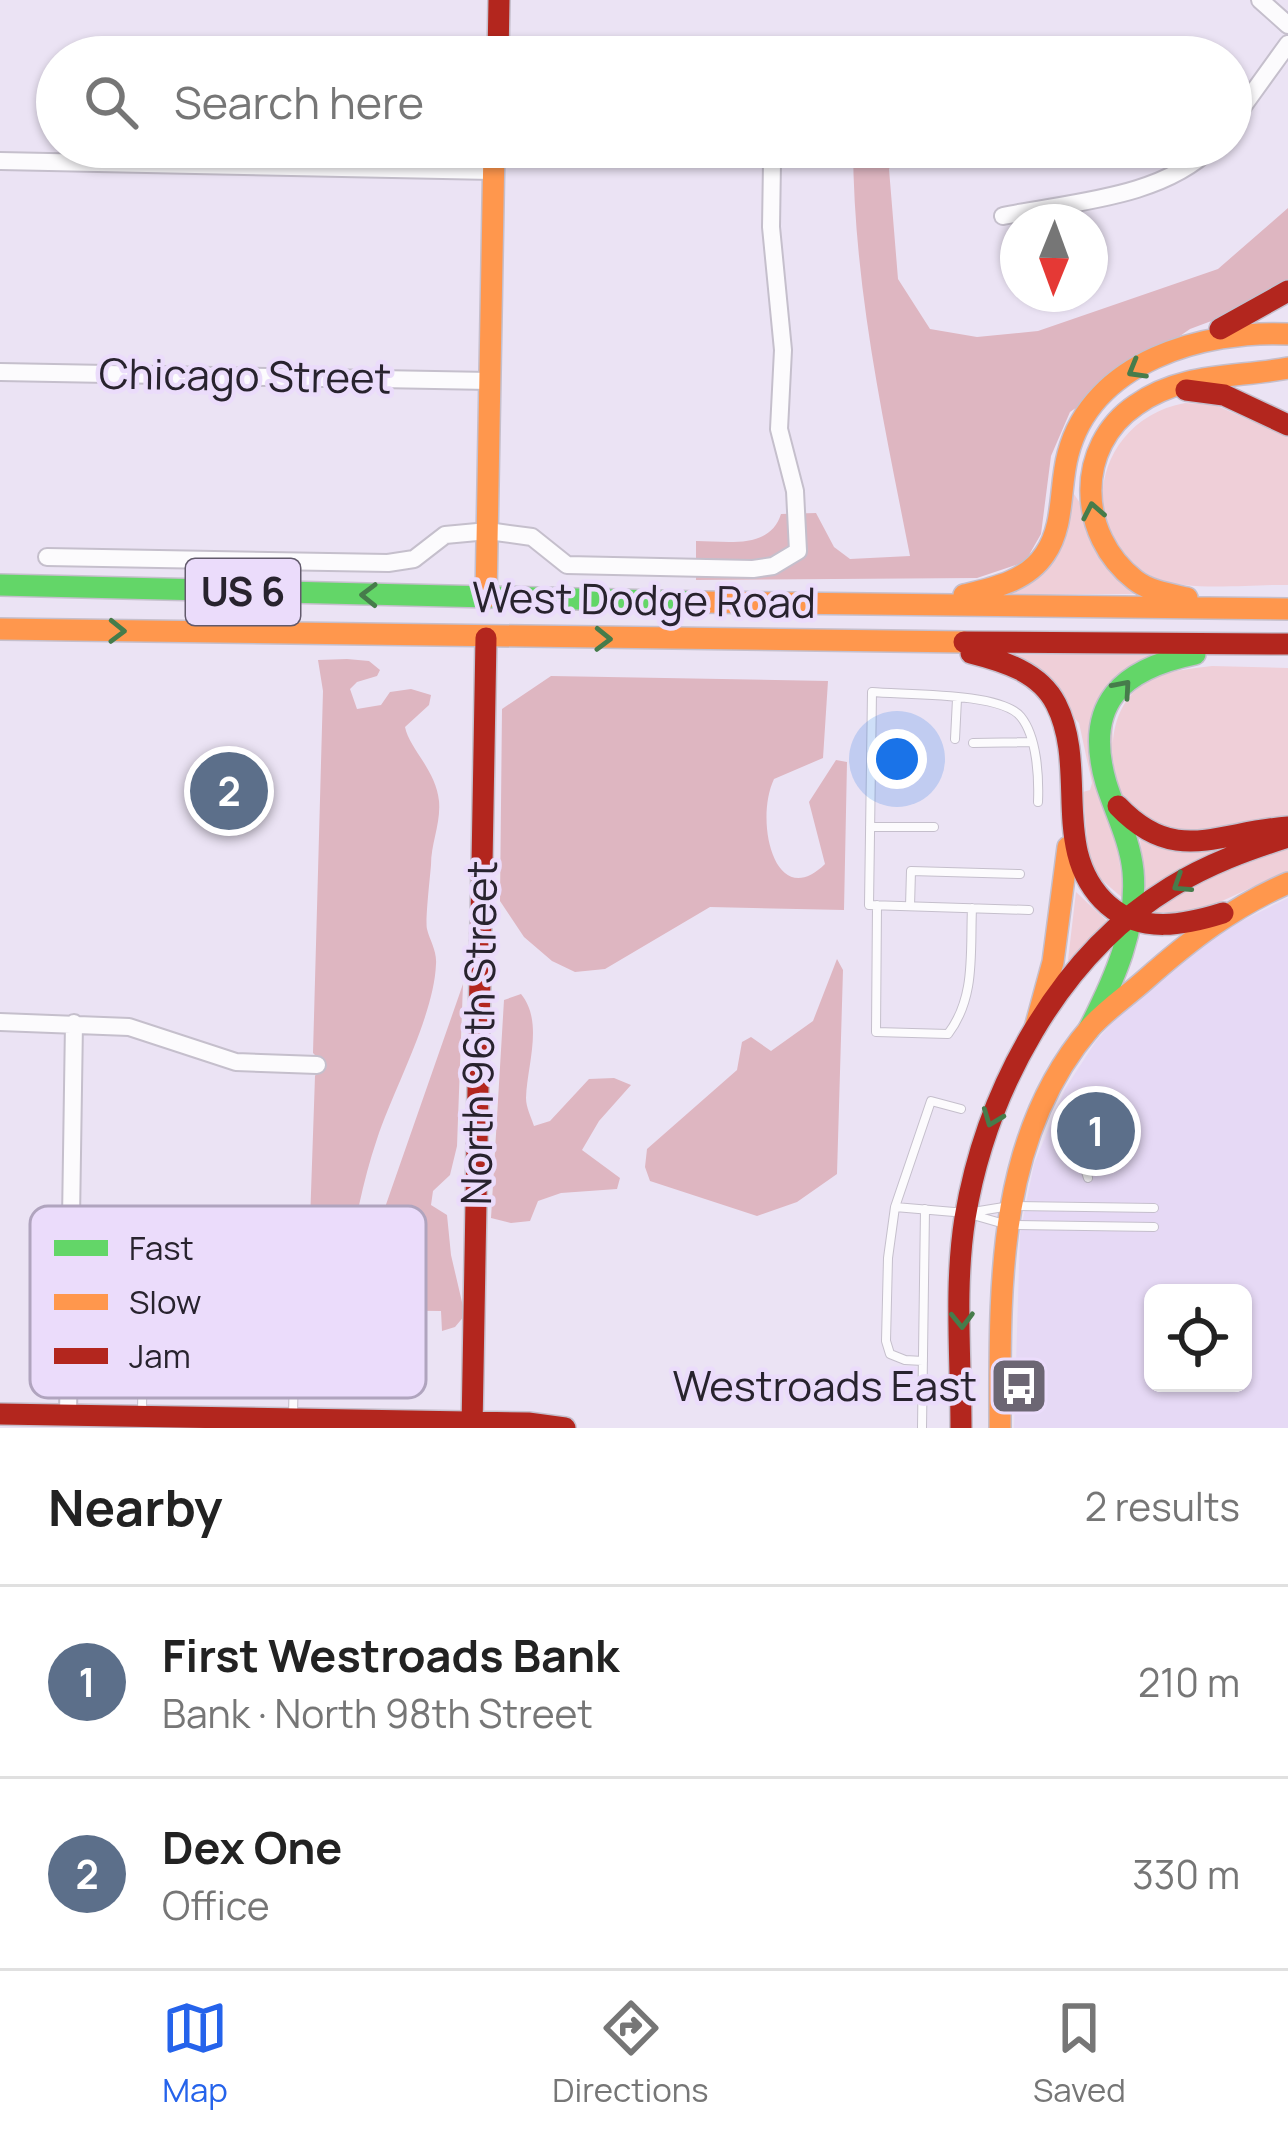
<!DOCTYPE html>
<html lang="en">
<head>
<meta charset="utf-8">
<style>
	:root { --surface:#fff; --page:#f6f6f6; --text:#222; --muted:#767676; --line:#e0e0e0; --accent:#2563eb }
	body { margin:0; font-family:Manrope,sans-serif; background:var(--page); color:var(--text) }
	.controls { position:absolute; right:36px; bottom:36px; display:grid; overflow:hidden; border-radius:18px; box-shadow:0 3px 9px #0004 }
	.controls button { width:108px; height:108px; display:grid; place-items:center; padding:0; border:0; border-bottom:3px solid var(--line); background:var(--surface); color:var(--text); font:60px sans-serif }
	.compass { position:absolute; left:1000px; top:204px; width:108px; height:108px; border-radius:50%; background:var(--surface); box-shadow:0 3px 9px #0004; rotate:181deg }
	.you { position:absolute; left:897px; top:759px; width:42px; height:42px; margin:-30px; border:9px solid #fff; border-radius:50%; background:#1a73e8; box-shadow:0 0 0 18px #1a73e833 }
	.badge { display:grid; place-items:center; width:78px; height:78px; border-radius:50%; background:var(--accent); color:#fff; font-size:39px; font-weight:700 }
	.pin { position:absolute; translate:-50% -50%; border:6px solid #fff; box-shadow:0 3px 12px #0006 }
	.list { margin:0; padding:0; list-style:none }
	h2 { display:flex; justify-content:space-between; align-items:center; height:156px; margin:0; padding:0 48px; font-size:51px }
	h2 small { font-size:39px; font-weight:400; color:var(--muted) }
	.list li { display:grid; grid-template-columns:78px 1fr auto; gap:36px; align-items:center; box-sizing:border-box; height:192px; padding:0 48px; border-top:3px solid var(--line) }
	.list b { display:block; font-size:45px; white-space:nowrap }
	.list p { margin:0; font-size:39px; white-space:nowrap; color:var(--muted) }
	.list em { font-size:39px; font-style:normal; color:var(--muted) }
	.icon { flex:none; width:66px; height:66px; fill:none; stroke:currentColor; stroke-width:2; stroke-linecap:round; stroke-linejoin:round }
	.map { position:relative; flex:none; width:1288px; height:1428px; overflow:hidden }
	.search { position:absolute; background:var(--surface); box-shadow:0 3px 9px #0004; left:36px; right:36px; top:36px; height:132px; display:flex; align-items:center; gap:30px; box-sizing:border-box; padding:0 42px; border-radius:66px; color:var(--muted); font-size:45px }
	.sheet { height:540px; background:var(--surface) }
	nav { display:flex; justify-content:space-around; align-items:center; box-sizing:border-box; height:168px; border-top:3px solid var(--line); background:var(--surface); font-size:33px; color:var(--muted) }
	nav a { display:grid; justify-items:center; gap:6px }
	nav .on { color:var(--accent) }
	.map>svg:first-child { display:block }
</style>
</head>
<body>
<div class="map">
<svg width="1288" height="1428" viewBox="0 0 1288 1428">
	<rect width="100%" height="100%" fill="#ebe3f4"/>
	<path fill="#e6d9f5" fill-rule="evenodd" d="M1288 898V1428H1014L1020 1234 1034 1164 1065 1089 1096 1041 1141 990 1217 933ZM1153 1293H1243V1383H1153Z"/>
	<path fill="#efcfd8" d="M1185 403 1215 405 1288 437V585C1252 584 1190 592 1158 579 1071 542 1091 420 1185 403Z
		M1072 491 1140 594H1005Z
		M1159 653 1112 689 1114 825 1125 900 1090 870 1083 792 1090 790 1092 783 1079 723 1014 655Z
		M1212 666 1288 668V815C1259 821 1225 835 1196 834 1179 834 1138 820 1128 806 1105 769 1105 705 1148 681 1167 670 1190 669 1212 666Z
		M1140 840 1232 845 1146 894Z
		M1288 848V871L1200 911 1151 913 1200 881Z
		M1076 892 1109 923 1071 961 1068 960Z"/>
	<path fill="#deb6c1" d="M853 147H902L889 169 898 279 930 329 977 337 1038 331 1218 269 1288 208V281L1254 305 1190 329 1070 412 1051 456 1041 534 1025 562 977 578 696 580V541C726 541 770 550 781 514L816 513 834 547 850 559 910 556C883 418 854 289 853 147Z
		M347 659 369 661 380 670 377 676 357 682 350 689 357 709 381 705 390 692 411 689 431 695 429 705 405 727C409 748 436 770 439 801 441 823 431 843 431 865 430 878 425 921 427 929 430 941 437 951 436 964 434 1016 394 1088 377 1139 359 1192 351 1246 342 1302 331 1313 322 1311 307 1310L315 1076 322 1062 313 1053 323 691 318 660Z
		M551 676 828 681 823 758 774 779C754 821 775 913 825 864L809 802 836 760 847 762 844 910 710 907 605 969 575 972 552 961 524 937 500 901 502 709Z
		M837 959 843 970 837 1174 797 1202 757 1216 650 1181 645 1167 647 1149 737 1070 742 1042 751 1037 771 1051 813 1021Z
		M463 984 457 1146 450 1175 433 1191 431 1205 447 1215 451 1255 465 1315 455 1327 442 1331 441 1311 358 1310 366 1278 368 1241 382 1216Z
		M521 994C544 1022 527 1065 526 1098 526 1107 531 1117 534 1126L550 1121 589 1079 614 1078 631 1085 599 1121 582 1150 620 1178 617 1189 561 1193 538 1201 530 1221 511 1223 491 1218 504 1000Z"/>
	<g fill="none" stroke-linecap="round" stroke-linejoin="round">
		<defs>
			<path id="lane" d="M955 739 957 699
				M973 743 1031 742
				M870 827H934
				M877 905 876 1032 948 1034C976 997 970 953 972 908
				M910 906 911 871 1020 874
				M1029 910 869 905 872 692C905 695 1002 692 1021 717 1037 737 1039 777 1038 802
				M1069 1119 1088 1178
				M895 1207 966 1213 1008 1225 1154 1227
				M973 1212 1010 1206 1154 1208
				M143 1361 376 1367 377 1329 295 1328
				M923 1361 905 1360 890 1354 886 1341 888 1258 895 1207 931 1101 961 1109
				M142 1415 144 1238 157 1229 297 1235 293 1415
				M922 1428 925 1209"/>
			<path id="street" d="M1260 0 1288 25
				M1231 123 1288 44
				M0 161 493 171
				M1003 216C1070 202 1162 198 1212 147
				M0 372 490 381
				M47 557 388 563 414 559 445 535 488 531 532 537 567 565 753 569 773 566 798 551 795 491 779 429 783 350 771 227 772 162
				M0 1022 129 1027 236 1062 317 1065
				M68 1415 74 1023"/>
			<path id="fast" d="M0 585 699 602
				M1089 1029C1114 980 1138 928 1133 871 1130 840 1115 812 1106 783 1083 703 1122 669 1195 654"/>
			<path id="slow" d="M964 595C994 588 1027 581 1045 554 1065 525 1059 487 1068 454 1092 361 1204 330 1288 334
				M486 598 494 147
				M1187 598C1169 594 1149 591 1135 580 1077 535 1075 446 1136 405 1182 372 1236 378 1288 368
				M699 602 1288 609
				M0 629 964 642
				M1035 1028 1053 962 1068 847
				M1000 1428C1000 1290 995 1139 1090 1028 1106 1010 1127 996 1145 980 1190 940 1233 907 1288 883"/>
			<path id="jam" d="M498 57 499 0
				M1220 329 1288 291
				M1186 390 1224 395 1288 425
				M964 642 1288 644
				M971 653C1003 661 1040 672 1056 704 1089 769 1049 852 1108 905 1141 934 1185 925 1223 913
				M1118 806C1175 866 1217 832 1288 827
				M0 1414 528 1423 565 1428
				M472 1428 486 638
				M961 1428C961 1359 954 1287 965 1218 986 1091 1058 956 1171 887 1208 864 1247 850 1288 837"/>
		</defs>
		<use href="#lane" stroke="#c5bfcc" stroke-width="10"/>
		<use href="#street" stroke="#c5bfcc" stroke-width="20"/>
		<use href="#fast" stroke="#c5bfcc" stroke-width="24"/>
		<use href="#slow" stroke="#c5bfcc" stroke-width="24"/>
		<use href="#jam" stroke="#c5bfcc" stroke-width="24"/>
		<use href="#lane" stroke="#fcfbfd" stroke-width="8"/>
		<use href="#street" stroke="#fcfbfd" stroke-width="16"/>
		<use href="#fast" stroke="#63d668" stroke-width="21"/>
		<use href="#slow" stroke="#ff974d" stroke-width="21"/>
		<use href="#jam" stroke="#b3261e" stroke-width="21"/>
	</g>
	<defs><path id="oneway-chevron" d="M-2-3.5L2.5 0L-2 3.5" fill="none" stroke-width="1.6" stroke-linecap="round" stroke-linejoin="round" transform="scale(3)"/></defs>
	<g stroke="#467c4b">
		<use href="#oneway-chevron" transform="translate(1136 370) rotate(150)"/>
		<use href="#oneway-chevron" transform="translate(1093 511) rotate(-101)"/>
		<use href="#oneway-chevron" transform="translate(369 595) rotate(-179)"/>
		<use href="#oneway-chevron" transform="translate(117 631) rotate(1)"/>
		<use href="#oneway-chevron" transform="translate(603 639) rotate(1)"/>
		<use href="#oneway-chevron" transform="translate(1123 688) rotate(-49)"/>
		<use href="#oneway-chevron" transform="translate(1181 884) rotate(147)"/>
		<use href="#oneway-chevron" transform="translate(992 1118) rotate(111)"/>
		<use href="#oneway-chevron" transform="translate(962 1320) rotate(89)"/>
	</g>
	<defs>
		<symbol id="bus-square" viewBox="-11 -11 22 22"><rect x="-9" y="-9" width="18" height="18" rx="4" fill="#6c6673" stroke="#ebdcfb"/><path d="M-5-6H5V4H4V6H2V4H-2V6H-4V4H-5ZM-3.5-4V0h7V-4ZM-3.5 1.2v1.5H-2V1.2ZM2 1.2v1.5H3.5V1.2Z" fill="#fff"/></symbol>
	</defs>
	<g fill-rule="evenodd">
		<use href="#bus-square" x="986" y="1353" width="66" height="66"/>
	</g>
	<g text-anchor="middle" stroke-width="9" stroke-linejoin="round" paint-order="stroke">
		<rect fill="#ebdcfb" stroke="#625a6c" stroke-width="3" x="186" y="559" width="114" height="66" rx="9"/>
		<g font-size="39" font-weight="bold" fill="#28232e">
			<text x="243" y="606">US 6</text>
		</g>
		<g font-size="42" fill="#28232e" stroke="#ebdcfb">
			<text transform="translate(245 376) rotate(1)" y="15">Chicago Street</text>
			<text transform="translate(644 600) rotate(1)" y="15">West Dodge Road</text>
			<text transform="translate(479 1033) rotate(-89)" y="15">North 96th Street</text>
		</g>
		<g font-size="42" fill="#28232e" stroke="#ebdcfb" text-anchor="end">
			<text x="977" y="1401">Westroads East</text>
		</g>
	</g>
	<rect x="30" y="1206" width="396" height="192" rx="18" fill="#ebdcfb" stroke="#b0a4be" stroke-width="3"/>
	<rect x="54" y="1240" width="54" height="16" fill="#63d668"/>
	<rect x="54" y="1294" width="54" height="16" fill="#ff974d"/>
	<rect x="54" y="1348" width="54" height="16" fill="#b3261e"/>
	<g font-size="33" fill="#28232e">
		<text x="129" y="1260">Fast</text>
		<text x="129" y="1314">Slow</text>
		<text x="129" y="1368">Jam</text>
	</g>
</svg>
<div class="controls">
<button><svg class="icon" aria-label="locate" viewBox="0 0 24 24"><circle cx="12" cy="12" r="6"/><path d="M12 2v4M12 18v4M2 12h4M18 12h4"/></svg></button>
</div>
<svg class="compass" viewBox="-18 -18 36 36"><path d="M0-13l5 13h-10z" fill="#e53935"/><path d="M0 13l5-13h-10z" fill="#767676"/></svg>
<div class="you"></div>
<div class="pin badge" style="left:1096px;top:1131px;background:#5c6f8a">1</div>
<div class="pin badge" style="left:229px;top:791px;background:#5c6f8a">2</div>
<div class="search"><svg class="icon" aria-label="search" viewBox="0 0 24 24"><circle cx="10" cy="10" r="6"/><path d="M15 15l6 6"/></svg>Search here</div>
</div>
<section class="sheet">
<h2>Nearby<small>2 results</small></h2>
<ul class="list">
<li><span class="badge" style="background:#5c6f8a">1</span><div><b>First Westroads Bank</b><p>Bank · North 98th Street</p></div><em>210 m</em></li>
<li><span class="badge" style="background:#5c6f8a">2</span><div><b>Dex One</b><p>Office</p></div><em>330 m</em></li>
</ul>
</section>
<nav>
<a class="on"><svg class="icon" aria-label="map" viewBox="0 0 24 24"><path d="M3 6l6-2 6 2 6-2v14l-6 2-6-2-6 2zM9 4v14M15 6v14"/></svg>Map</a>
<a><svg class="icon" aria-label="directions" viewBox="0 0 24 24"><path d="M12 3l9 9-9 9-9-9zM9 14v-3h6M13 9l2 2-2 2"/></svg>Directions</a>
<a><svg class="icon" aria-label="saved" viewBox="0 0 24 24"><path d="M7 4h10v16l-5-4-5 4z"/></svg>Saved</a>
</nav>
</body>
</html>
